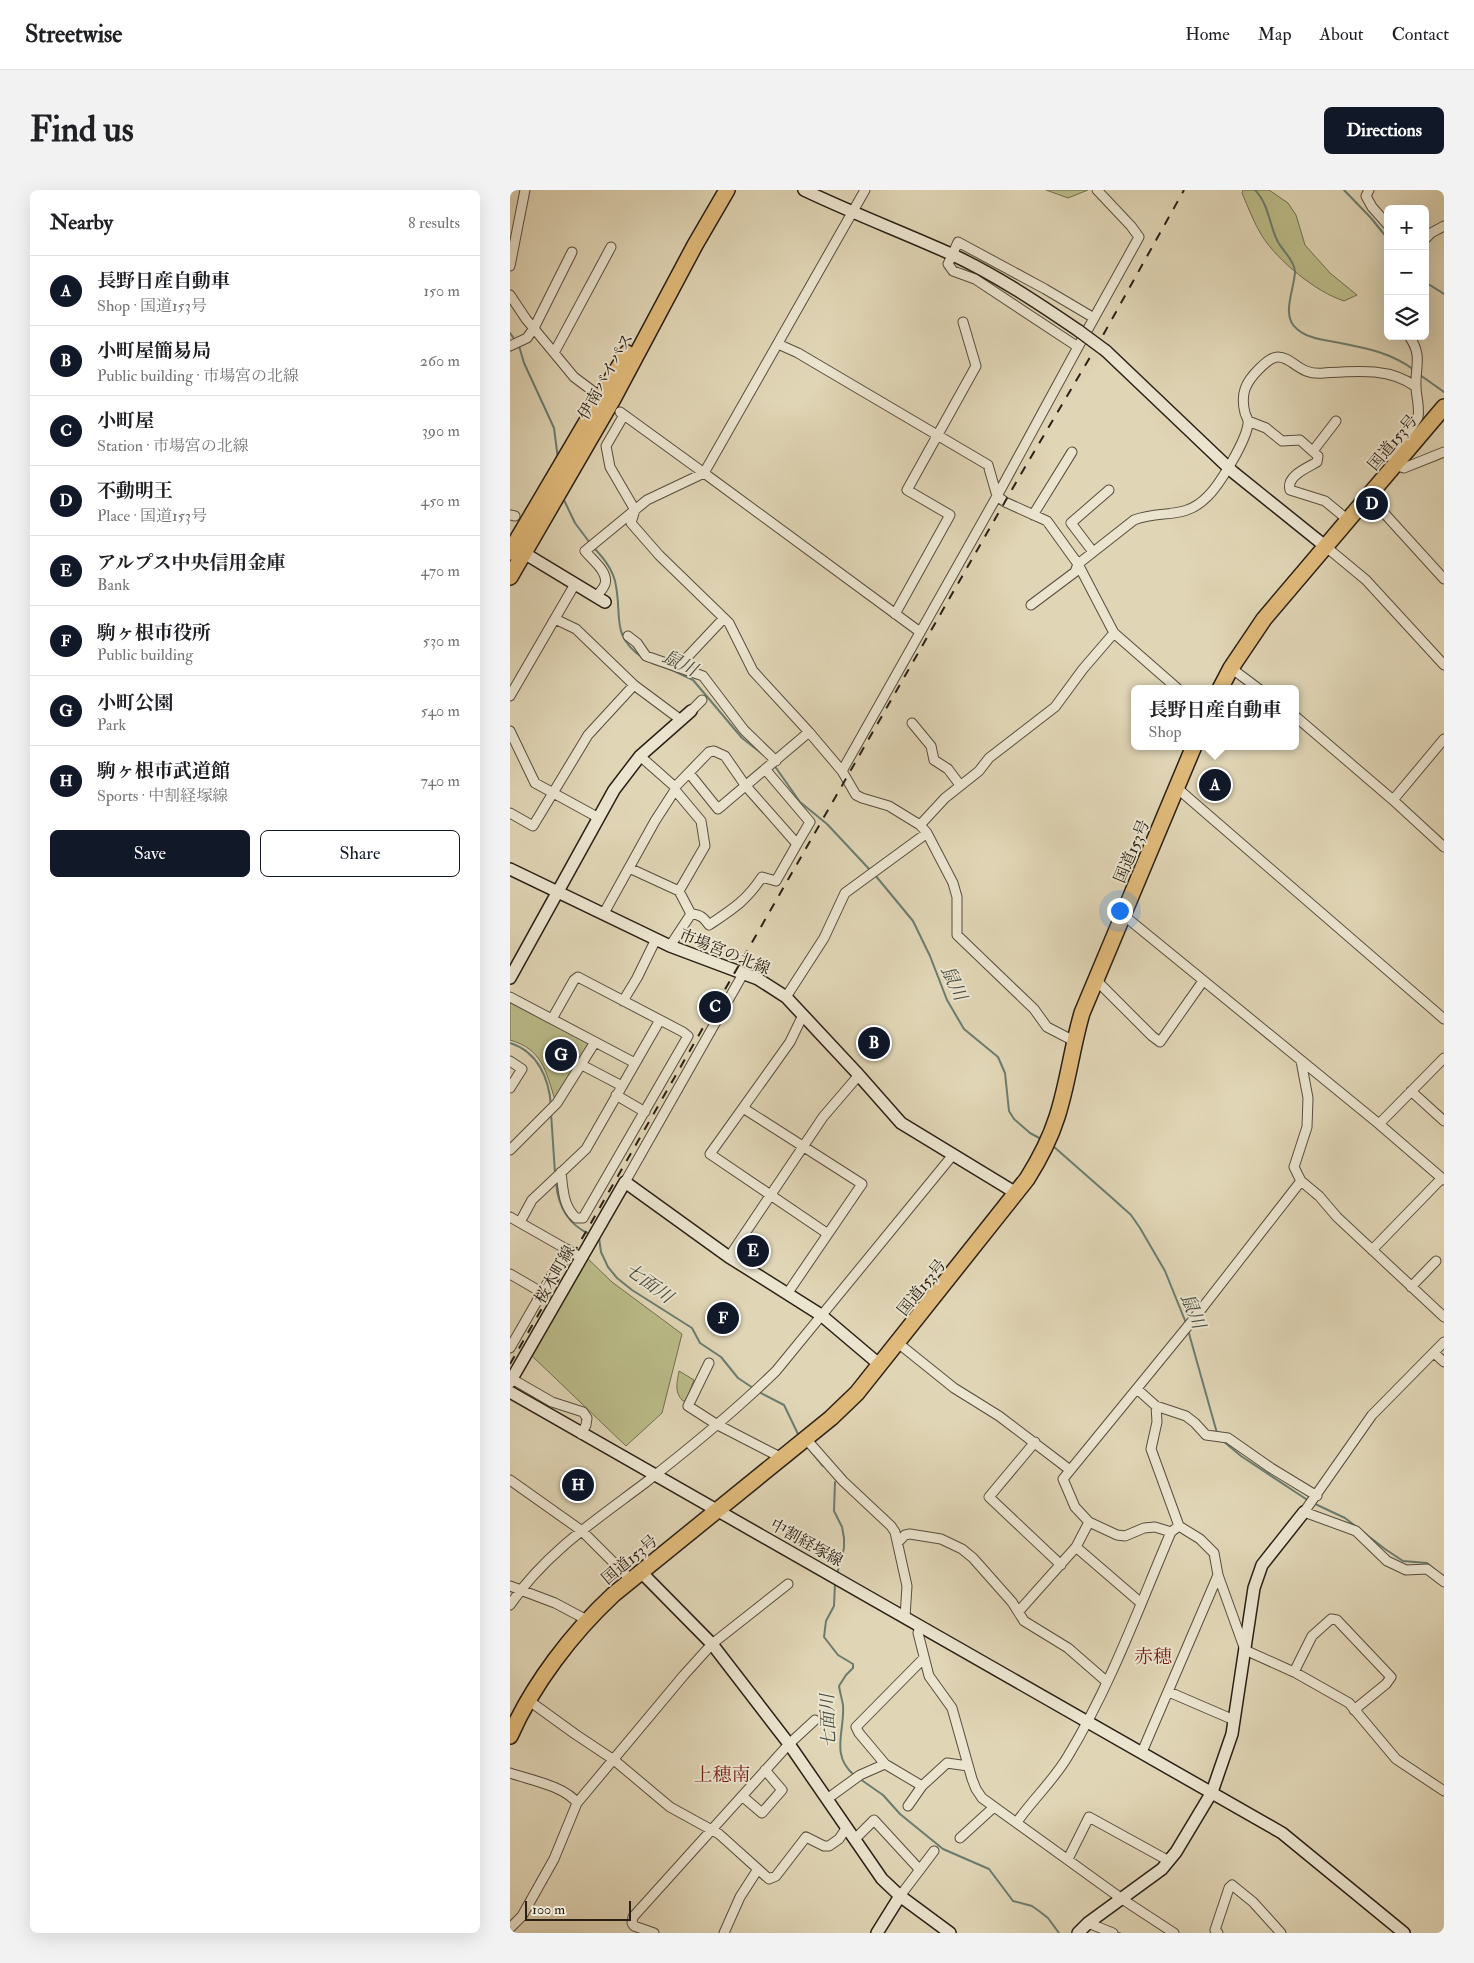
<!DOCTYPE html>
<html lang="en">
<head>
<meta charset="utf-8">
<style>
	:root { --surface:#fff; --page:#f2f2f2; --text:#202124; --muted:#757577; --line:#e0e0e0; --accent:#111827 }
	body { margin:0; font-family:"IM FELL Double Pica","Noto Serif JP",serif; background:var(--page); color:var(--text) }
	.controls { position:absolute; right:15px; top:15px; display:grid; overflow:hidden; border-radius:8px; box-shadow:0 5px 20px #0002 }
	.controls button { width:45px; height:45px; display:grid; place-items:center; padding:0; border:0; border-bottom:1px solid var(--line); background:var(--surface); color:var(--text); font:25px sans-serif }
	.scale { position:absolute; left:15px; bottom:12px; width:106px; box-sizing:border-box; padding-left:5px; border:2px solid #2b2016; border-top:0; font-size:14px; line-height:18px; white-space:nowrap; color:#2b2016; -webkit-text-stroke:4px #ebe4cf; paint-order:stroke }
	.you { position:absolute; left:609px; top:720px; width:18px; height:18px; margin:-12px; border:4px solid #fff; border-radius:50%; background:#1a73e8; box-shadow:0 0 0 8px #1a73e833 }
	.badge { display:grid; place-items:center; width:32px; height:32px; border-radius:50%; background:var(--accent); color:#fff; font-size:16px; font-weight:700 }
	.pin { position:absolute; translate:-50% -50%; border:2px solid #fff; box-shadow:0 1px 5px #0006 }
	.popup { position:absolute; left:621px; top:495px; width:168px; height:65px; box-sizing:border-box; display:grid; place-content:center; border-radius:8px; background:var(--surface); filter:drop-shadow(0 1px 4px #0005); font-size:16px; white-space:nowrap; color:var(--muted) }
	.popup b { font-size:19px; color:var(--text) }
	.popup::after { content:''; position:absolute; left:50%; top:100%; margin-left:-10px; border:10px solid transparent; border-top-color:var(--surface) }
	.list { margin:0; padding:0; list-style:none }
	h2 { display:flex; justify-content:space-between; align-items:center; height:65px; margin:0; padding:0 20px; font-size:21px }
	h2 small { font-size:16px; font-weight:400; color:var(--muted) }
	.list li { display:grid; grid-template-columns:32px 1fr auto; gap:15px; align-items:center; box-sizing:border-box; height:70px; padding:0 20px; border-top:1px solid var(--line) }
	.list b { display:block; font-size:19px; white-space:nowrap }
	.list p { margin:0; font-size:16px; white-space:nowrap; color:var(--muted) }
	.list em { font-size:16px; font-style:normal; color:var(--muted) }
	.actions { display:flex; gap:10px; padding:15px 20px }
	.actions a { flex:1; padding:11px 0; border:1px solid var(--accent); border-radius:8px; text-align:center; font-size:18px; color:var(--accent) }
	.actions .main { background:var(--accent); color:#fff }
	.icon { flex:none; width:28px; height:28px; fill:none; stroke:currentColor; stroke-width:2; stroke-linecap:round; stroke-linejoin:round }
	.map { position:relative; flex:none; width:934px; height:1743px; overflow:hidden; border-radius:8px }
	header { display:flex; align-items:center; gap:30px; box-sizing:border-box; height:70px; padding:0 25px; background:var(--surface); border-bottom:1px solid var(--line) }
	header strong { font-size:24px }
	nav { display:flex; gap:28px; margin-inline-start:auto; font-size:18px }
	.intro { display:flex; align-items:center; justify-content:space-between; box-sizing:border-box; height:120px; padding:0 30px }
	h1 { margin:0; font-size:35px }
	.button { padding:12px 22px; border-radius:8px; background:var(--accent); color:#fff; font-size:18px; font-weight:700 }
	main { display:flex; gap:30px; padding:0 30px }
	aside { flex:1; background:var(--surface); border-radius:8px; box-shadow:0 5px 20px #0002 }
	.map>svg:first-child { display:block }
</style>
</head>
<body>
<header>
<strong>Streetwise</strong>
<nav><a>Home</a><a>Map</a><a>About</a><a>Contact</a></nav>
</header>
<div class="intro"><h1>Find us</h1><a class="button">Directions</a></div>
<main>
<aside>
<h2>Nearby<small>8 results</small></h2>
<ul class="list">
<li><span class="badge">A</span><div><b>長野日産自動車</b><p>Shop · 国道153号</p></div><em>150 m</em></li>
<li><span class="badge">B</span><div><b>小町屋簡易局</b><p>Public building · 市場宮の北線</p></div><em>260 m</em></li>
<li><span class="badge">C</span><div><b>小町屋</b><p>Station · 市場宮の北線</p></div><em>390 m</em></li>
<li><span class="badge">D</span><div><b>不動明王</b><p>Place · 国道153号</p></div><em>450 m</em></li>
<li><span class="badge">E</span><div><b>アルプス中央信用金庫</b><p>Bank</p></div><em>470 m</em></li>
<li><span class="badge">F</span><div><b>駒ヶ根市役所</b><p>Public building</p></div><em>530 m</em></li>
<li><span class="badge">G</span><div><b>小町公園</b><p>Park</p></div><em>540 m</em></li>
<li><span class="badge">H</span><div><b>駒ヶ根市武道館</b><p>Sports · 中割経塚線</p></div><em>740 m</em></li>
</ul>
<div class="actions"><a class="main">Save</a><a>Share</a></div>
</aside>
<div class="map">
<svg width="934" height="1743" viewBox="0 0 934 1743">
	<rect width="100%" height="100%" fill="#e0d5b5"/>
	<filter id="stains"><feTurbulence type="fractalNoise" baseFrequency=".004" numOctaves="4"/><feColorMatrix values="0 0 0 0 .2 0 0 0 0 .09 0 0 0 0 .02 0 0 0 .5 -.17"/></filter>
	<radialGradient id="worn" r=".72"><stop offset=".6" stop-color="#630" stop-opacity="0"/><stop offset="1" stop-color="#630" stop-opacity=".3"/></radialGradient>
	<path fill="#babb88" stroke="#726e4f" d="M536 0H578L558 8Z
		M733 0H759L778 13 786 25 795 55 820 83 847 105 834 111C806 102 768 71 752 46 744 33 738 17 732 3Z
		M0 811 79 851 80 856 45 910C36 881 32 859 0 850Z
		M76 1067 102 1092 172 1144 152 1223 116 1256 21 1165Z
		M169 1181 184 1190 176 1211H173C164 1202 167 1193 169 1181Z"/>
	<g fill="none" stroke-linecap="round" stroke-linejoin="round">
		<path stroke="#6a7c6f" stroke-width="2" d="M745 0C759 14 759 35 768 52 773 61 784 70 785 81 785 98 770 126 787 139 798 149 816 150 830 153 856 158 882 163 904 180
			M834 0 861 28 878 49
			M915 92 934 104
			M0 143 5 150
			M9 156 14 173 44 238 48 269
			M910 185 934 202
			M53 308 65 333 80 353
			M83 357C94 368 104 381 106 396 112 428 101 446 133 468
			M142 473 162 480 183 490 232 548 255 566
			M264 575 290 612 317 634 361 681
			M365 685 403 731 420 766 437 810 454 839 488 867 495 883 499 921 504 929 520 943 533 950
			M0 853C28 862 39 888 41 916
			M41 923 45 983
			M543 956 601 1007 621 1025 630 1038 655 1081 676 1133
			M46 993C48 1016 58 1034 79 1044
			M89 1048 91 1062 98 1077 107 1088 122 1100 182 1138 190 1153 211 1167 228 1188 243 1198
			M678 1140 707 1243
			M249 1202 274 1215 288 1244
			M713 1251 731 1266 799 1311
			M300 1260 313 1276
			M325 1292 324 1321 332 1337 334 1348V1358L327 1384
			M803 1313 835 1328 875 1359 893 1371 917 1373 924 1379
			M325 1393 324 1416 316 1431 314 1447 328 1465 343 1474V1478L336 1485 329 1496C330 1503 332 1509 333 1515 335 1541 320 1565 344 1585
			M350 1589 373 1605 390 1624 433 1659 479 1679 503 1711 522 1716 529 1721 538 1728 549 1743
			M609 1743H610"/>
		<defs>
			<path id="street" d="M859 0 856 6 862 17 878 35
				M915 49 921 43 934 36
				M0 76 15 0
				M0 105 16 129 64 187 84 202
				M899 146C913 166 905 176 906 196 906 207 910 216 908 227L883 266 885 275 894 278 934 262
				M268 154 288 163 478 275 487 306 495 312 537 331 568 374 604 443 668 499
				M0 156 17 148 24 138 62 62
				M568 157 465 89 443 81 438 74 448 52 535 99 584 128
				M44 163 101 57
				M110 222 194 283 355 0
				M114 225 96 256 100 277 125 320 121 333 149 365 219 433 243 481 299 542 332 581 346 605 352 608 379 616 410 635 417 643 443 693 447 707V745L524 819 537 837 564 851
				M738 231 756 238 772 251 790 250 808 266 807 272C797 278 776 286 780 300L815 311 838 330
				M803 261 826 231
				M862 302 874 323 934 389
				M0 325 5 326
				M523 325 562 262
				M815 356 856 390 934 475
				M583 362 561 333 599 300
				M86 407C89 403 94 398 95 394 99 382 81 369 75 361L137 310 194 283 410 442
				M521 415 565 382 568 374 624 330C652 319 674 331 698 306 710 294 736 251 738 234 739 229 736 227 735 223 730 203 736 192 749 179 754 174 761 167 768 167 783 167 789 186 814 183 844 181 880 177 906 197
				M385 424 440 325 397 300 466 176 453 132
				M45 429 66 439 124 495 171 530
				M118 446 127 453 136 466 193 486 234 540 266 571
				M168 477 214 428
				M721 478 749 499
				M0 506 65 394
				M181 521 192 510
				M785 526 883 610 934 657
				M402 533 421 556 424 570 438 579 450 595
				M0 541 25 593 89 628
				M130 566 165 597
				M255 579 300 632 287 654
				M332 581 487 306 568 157 629 47 621 36 587 0
				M179 583 208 619 299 542
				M667 598 934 829
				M883 610 934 549
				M0 623 23 636 78 545 124 495
				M410 635 435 608 469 581 479 568 545 517 573 479 604 443
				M119 678 169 701 195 656 191 631 165 600
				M169 701 181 724
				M94 723 145 631 165 600V597L199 562 204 561 215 566 235 595 287 654 266 691 252 687C236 711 223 719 199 735 194 728 190 724 181 724L160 756
				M612 726 617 728 869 934 934 990
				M586 790 642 846 650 852 693 791
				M0 807 125 873
				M276 807 314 748 335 703 417 643
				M113 811 127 788 146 749
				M293 825 280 852 200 964 318 1044
				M42 829 64 790 68 787 173 842 178 846 73 1028H66C53 1016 53 999 51 982
				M0 871 12 879 0 898
				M791 871 798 908 797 937 784 977 791 991 809 1006 827 1027 934 1127
				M72 875 112 896
				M901 901 934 931
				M106 905 135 922
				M233 918 352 994 277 1104
				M869 934 934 868
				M0 960 47 913 85 852
				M115 992 233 784
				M0 1027 72 1068
				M10 1032 22 1010 76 959 150 830
				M862 1060 932 988
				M219 1067 313 927 349 885
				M0 1084 31 1102
				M901 1097 926 1071
				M934 1152 862 1225 794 1322 846 1341 877 1371 896 1380 917 1379 934 1392
				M388 1153 444 1198 489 1226 560 1280
				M0 1158 57 1059
				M924 1163 934 1172
				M199 1173 178 1216 206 1234 272 1268
				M2 1189 42 1212 73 1222 77 1228 76 1235 71 1244
				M627 1199 646 1216 676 1226 685 1233 696 1245 718 1248 761 1278 807 1306
				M646 1216 647 1232 641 1259 669 1336
				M296 1249 333 1291 381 1336 385 1342 397 1396 395 1427
				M525 1252 479 1307 551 1375
				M0 1290 72 1341 121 1390
				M661 1342 645 1337 634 1338 615 1346 607 1345 579 1332 565 1317 553 1289 682 1131 791 991
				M388 1352 395 1345 400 1344 431 1349 452 1359 463 1368 502 1412 514 1431 558 1458 597 1492
				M566 1357 631 1413
				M0 1396 45 1413 77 1430
				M0 1415C35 1363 86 1330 135 1293 180 1258 225 1221 266 1181L442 966
				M509 1421 566 1357 579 1332
				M410 1436 408 1443 419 1486 442 1518 462 1589 466 1599 472 1608 612 1709 664 1743
				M784 1482 802 1446 821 1429 827 1430 881 1487 876 1494 844 1520
				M659 1502 724 1530
				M18 1510 65 1544 104 1570 160 1617 209 1644 259 1689 266 1686 296 1647 314 1656H319L329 1649 337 1637
				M632 1562 708 1385
				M375 1574 349 1543 346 1537 414 1468
				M0 1583C20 1590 55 1596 67 1613
				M232 1606 252 1623 272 1600 255 1580
				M317 1609 350 1585 375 1574 412 1596 437 1573 458 1576
				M398 1616 412 1596
				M507 1632C523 1609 544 1590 558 1566 601 1495 629 1417 661 1342L669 1336 690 1349 704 1363 708 1385 735 1460 786 1483 839 1513 886 1569 934 1601
				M450 1648 484 1617
				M345 1649 364 1630 410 1680
				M558 1669 579 1627 659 1671
				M390 1706 424 1661
				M578 1733 603 1743
				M0 1738 12 1726 44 1669 67 1613 174 1485 202 1454 278 1394
				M144 1743 124 1736 122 1733 123 1727 279 1554 305 1530
				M214 1743 230 1707 248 1679
				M708 1743 705 1740 719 1698 722 1695 743 1712 771 1743"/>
			<path id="secondary" d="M294 0C342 23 392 42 441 64 486 85 528 113 569 141
				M596 161 723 282 815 356
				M9 360 95 412
				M0 679 160 756 248 789 276 807 346 882 391 933 506 1003
				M0 788 104 600 130 566 181 521
				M0 1192 115 992 219 1067 311 1125 370 1175
				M0 1202 772 1643 894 1743
				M131 1382 202 1454 279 1554 372 1689 390 1706 440 1743
				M367 1743 390 1706
				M568 1743 578 1733 652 1679 666 1662 702 1602 722 1544 744 1398 752 1375 794 1322"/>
			<path id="highway" d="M0 362 117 163
				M0 387 103 209 185 55 217 0
				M710 499 721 478 754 429 934 217
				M0 1546C23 1494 62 1443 104 1404L321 1228 347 1203 517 989C529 970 540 949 547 927 558 893 562 857 572 823L684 556"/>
		</defs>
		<use href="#street" stroke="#584d3e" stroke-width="11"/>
		<use href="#secondary" stroke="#2b2016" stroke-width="14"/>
		<use href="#highway" stroke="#2b2016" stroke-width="18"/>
		<use href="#street" stroke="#ebe4cf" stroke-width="9"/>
		<use href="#secondary" stroke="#ebe4cf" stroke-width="11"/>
		<use href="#highway" stroke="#e0ba7a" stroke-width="15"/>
		<path stroke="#2b2016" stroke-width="2" stroke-dasharray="9 9" stroke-linecap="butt" d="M0 1174 508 289 592 147 674 0"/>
		<defs>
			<path id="secondary-bridge" d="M569 141 596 161"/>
		</defs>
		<use href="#secondary-bridge" stroke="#2b2016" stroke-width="14" stroke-linecap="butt"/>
		<use href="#secondary-bridge" stroke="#ebe4cf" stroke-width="11"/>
	</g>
	<g text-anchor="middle" stroke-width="4" stroke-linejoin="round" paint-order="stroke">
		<g font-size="16" fill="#2b2016" stroke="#ebe4cf">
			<text transform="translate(95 186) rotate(-61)" y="6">伊南バイパス</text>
			<text transform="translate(882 252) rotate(-50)" y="6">国道153号</text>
			<text transform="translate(621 661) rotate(-67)" y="6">国道153号</text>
			<text transform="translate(215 761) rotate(22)" y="6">市場宮の北線</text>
			<text transform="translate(44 1084) rotate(-60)" y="6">桜木町線</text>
			<text transform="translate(411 1097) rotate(-51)" y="6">国道153号</text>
			<text transform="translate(297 1352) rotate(29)" y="6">中割経塚線</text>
			<text transform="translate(119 1369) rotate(-40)" y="6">国道153号</text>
		</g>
		<g font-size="18" font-style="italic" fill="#4a4e42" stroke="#ebe4cf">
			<text transform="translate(170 473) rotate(27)" y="6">鼠川</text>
			<text transform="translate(444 793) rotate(65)" y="6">鼠川</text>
			<text transform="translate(139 1093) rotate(36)" y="6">七面川</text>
			<text transform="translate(683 1121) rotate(68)" y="6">鼠川</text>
			<text transform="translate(318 1531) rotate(-92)" y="6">七面川</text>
		</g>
		<g font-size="19" fill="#7a1f14" stroke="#ebe4cf">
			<text x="643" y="1473">赤穂</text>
			<text x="212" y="1591">上穂南</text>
		</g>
	</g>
	<rect width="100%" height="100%" filter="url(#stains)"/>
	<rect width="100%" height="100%" fill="url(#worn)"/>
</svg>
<div class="controls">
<button>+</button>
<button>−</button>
<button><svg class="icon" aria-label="layers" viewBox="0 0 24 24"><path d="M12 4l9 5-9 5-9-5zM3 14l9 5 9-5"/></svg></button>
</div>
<div class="scale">100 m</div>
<div class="you"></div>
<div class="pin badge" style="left:705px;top:595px">A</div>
<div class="popup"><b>長野日産自動車</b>Shop</div>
<div class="pin badge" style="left:364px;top:853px">B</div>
<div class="pin badge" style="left:205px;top:817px">C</div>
<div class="pin badge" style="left:862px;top:314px">D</div>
<div class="pin badge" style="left:243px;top:1061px">E</div>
<div class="pin badge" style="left:213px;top:1128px">F</div>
<div class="pin badge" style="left:51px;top:865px">G</div>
<div class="pin badge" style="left:68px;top:1295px">H</div>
</div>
</main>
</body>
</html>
